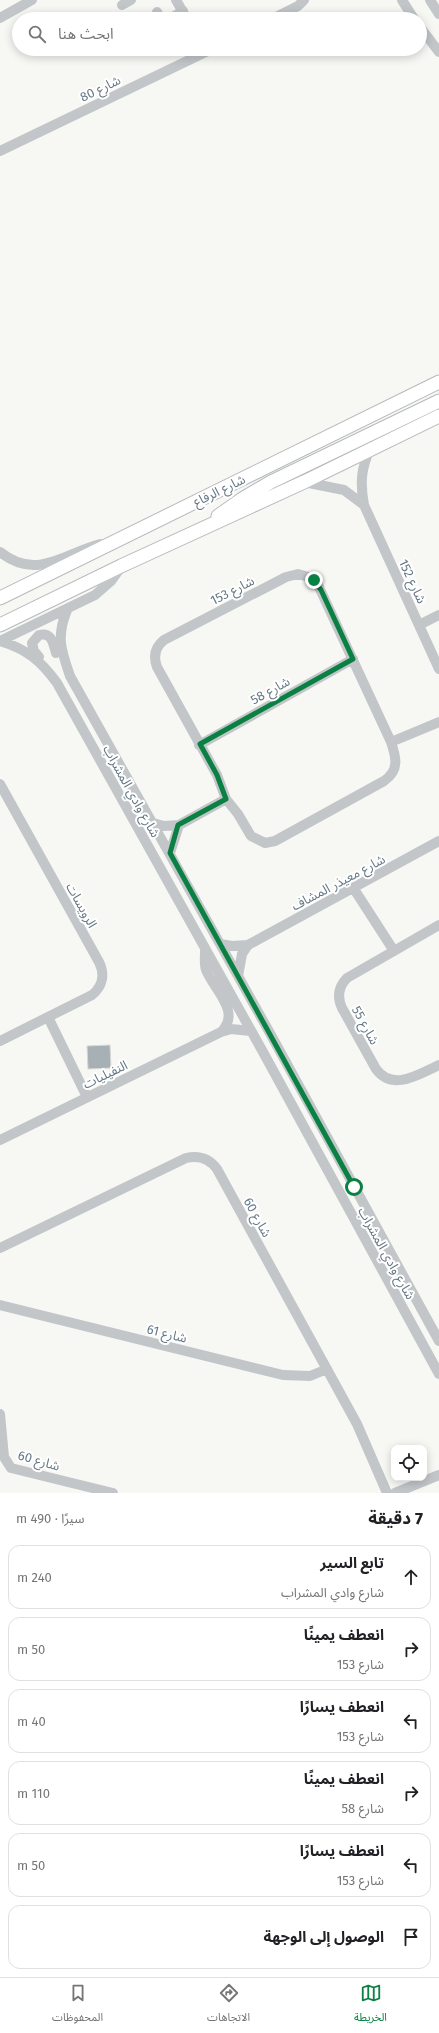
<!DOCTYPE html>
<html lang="ar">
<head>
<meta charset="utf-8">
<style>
	:root { --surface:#fff; --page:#f6f6f6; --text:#202124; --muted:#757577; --line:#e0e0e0; --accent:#0b8043 }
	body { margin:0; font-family:"Fira Sans","Noto Sans Arabic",sans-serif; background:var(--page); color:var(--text); direction:rtl }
	.controls { position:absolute; right:12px; bottom:12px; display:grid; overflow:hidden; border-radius:8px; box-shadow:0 2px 10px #0003 }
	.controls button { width:36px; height:36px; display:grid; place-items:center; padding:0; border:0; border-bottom:1px solid var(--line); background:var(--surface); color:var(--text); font:20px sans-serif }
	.stop { position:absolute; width:12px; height:12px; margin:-9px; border:3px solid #0b8043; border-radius:50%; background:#fff }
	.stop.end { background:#0b8043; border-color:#fff; box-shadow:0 1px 4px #0008 }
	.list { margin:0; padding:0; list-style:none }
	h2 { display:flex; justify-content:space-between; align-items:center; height:52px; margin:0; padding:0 16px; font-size:17px }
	h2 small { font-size:13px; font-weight:400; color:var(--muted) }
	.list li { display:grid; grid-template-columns:26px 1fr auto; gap:12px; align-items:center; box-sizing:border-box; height:64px; margin:0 8px 8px; padding:0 8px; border:1px solid var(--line); border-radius:12px }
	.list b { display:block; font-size:15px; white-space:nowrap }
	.list p { margin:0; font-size:13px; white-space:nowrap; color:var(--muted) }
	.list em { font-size:13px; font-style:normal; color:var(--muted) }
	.icon { flex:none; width:22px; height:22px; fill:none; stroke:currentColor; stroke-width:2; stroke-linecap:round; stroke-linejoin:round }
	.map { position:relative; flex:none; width:439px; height:1493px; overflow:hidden; direction:ltr }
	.search { position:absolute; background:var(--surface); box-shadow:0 2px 10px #0003; left:12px; right:12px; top:12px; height:44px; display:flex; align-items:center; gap:10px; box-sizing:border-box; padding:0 14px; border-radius:22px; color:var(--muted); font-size:15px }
	.sheet { height:484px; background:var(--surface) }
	nav { display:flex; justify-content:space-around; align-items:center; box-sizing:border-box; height:56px; border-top:1px solid var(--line); background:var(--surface); font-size:11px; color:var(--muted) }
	nav a { display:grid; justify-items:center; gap:2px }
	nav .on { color:var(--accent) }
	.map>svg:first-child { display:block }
</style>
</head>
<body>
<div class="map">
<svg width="439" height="1493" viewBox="0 0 439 1493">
	<rect width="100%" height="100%" fill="#f7f7f4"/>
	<path fill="#a7b0b5" stroke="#d8d8d6" d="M110 1045 111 1068 88 1069 87 1046Z"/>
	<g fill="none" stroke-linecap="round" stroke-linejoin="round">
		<defs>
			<path id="major" d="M218 516 242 499 271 482 439 401
				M0 598 439 382
				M0 625 121 566 304 482 439 416"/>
		</defs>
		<use href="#major" stroke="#b5babd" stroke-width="15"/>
		<path stroke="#c2c6c9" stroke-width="10" d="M176 0 187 19
			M402 0 414 19
			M430 0 439 14
			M122 5 131 0
			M157 12 161 19
			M0 18 32 0
			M169 19 183 11
			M272 19 298 6 304 0
			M420 27 439 52
			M0 151 212 49
			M370 449C361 468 360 484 364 505L439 669
			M304 482 344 490 364 505
			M0 552C36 581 63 554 100 544
			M298 574 309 577 318 585 391 742C396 757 400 770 384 781L275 841 265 843 251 836 238 814 226 799 217 775 157 667C153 656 155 647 164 640L286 577Z
			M67 610C56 637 61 650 70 676L271 1035 439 1341
			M419 625 439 615
			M0 641C27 649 41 661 57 683L263 1052 439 1374
			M0 641 95 595 111 581 121 567
			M39 657 34 651 32 643 39 635C52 632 53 643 56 653
			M391 742 439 722
			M199 745 353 659
			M0 784 99 962C105 974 103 986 92 995L0 1041
			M153 823 164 826 179 825 226 799
			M170 853 179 825
			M354 889 394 951
			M439 925 347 978C338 987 337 997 342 1008L376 1069C393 1092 419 1074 439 1065
			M220 944 232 946 248 945 439 841
			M205 951C205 958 204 964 206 970 214 990 242 1012 221 1032
			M238 976 242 954 248 945
			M48 1017 87 1097
			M0 1140 221 1032 231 1029 251 1031
			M0 1248 186 1158C199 1155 209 1158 217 1169L357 1424 387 1493
			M0 1305 283 1375 310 1376 327 1369
			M0 1414 4 1457 11 1468 113 1493
			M395 1493 439 1475"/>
		<use href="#major" stroke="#fff" stroke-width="13"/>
	</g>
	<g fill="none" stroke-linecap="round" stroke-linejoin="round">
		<path stroke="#0b8043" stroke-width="5" d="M314 580 321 590 353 659 200 744 217 775 226 799 178 825 170 853 354 1187"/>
	</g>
	<g text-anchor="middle" stroke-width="4" stroke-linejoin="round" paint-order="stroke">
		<g font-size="13" fill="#657885" stroke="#fff">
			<text transform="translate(100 88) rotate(-26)" y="5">شارع 80</text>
			<text transform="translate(219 490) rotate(-26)" y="5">شارع الرفاع</text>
			<text transform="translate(413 581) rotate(65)" y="5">شارع 152</text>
			<text transform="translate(232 590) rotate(-27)" y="5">شارع 153</text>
			<text transform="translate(270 690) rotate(-29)" y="5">شارع 58</text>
			<text transform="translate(132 791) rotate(61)" y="5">شارع وادي المشراب</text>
			<text transform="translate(338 882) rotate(-28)" y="5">شارع معيذر المشاف</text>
			<text transform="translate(82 905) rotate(61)" y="5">الرويسات</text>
			<text transform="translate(366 1025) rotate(61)" y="5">شارع 55</text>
			<text transform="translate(105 1074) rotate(-26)" y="5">النفيليات</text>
			<text transform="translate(258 1217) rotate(61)" y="5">شارع 60</text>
			<text transform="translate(387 1253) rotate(61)" y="5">شارع وادي المشراب</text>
			<text transform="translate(167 1333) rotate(14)" y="5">شارع 61</text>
			<text transform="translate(39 1460) rotate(16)" y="5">شارع 60</text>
		</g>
	</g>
</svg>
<div class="controls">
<button><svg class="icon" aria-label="locate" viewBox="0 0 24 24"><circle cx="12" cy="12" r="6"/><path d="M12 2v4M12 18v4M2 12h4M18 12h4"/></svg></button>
</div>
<div class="stop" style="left:354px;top:1187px"></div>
<div class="stop end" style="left:314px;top:580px"></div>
<div class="search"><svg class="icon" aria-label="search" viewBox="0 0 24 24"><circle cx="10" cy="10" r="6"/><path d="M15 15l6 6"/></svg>ابحث هنا</div>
</div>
<section class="sheet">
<h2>7 دقيقة<small>سيرًا · 490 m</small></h2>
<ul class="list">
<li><svg class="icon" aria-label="ahead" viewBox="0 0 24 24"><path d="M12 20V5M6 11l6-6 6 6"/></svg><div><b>تابع السير</b><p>شارع وادي المشراب</p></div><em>240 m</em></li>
<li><svg class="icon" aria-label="right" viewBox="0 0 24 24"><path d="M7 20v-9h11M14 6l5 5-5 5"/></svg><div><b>انعطف يمينًا</b><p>شارع 153</p></div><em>50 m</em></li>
<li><svg class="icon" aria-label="left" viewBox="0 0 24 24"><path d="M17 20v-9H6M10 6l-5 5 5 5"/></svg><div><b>انعطف يسارًا</b><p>شارع 153</p></div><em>40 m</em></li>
<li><svg class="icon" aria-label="right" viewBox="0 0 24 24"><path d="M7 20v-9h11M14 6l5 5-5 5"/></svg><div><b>انعطف يمينًا</b><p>شارع 58</p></div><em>110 m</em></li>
<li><svg class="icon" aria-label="left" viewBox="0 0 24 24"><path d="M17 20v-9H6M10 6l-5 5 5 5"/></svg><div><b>انعطف يسارًا</b><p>شارع 153</p></div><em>50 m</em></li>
<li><svg class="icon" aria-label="arrive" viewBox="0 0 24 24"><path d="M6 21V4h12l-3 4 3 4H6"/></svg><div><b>الوصول إلى الوجهة</b></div></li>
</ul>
</section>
<nav>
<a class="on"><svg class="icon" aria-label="map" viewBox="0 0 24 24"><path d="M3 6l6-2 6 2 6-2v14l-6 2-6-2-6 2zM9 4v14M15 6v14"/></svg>الخريطة</a>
<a><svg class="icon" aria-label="directions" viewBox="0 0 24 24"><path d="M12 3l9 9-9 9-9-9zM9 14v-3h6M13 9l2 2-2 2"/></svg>الاتجاهات</a>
<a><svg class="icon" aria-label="saved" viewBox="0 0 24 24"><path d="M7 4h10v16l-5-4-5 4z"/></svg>المحفوظات</a>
</nav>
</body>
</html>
